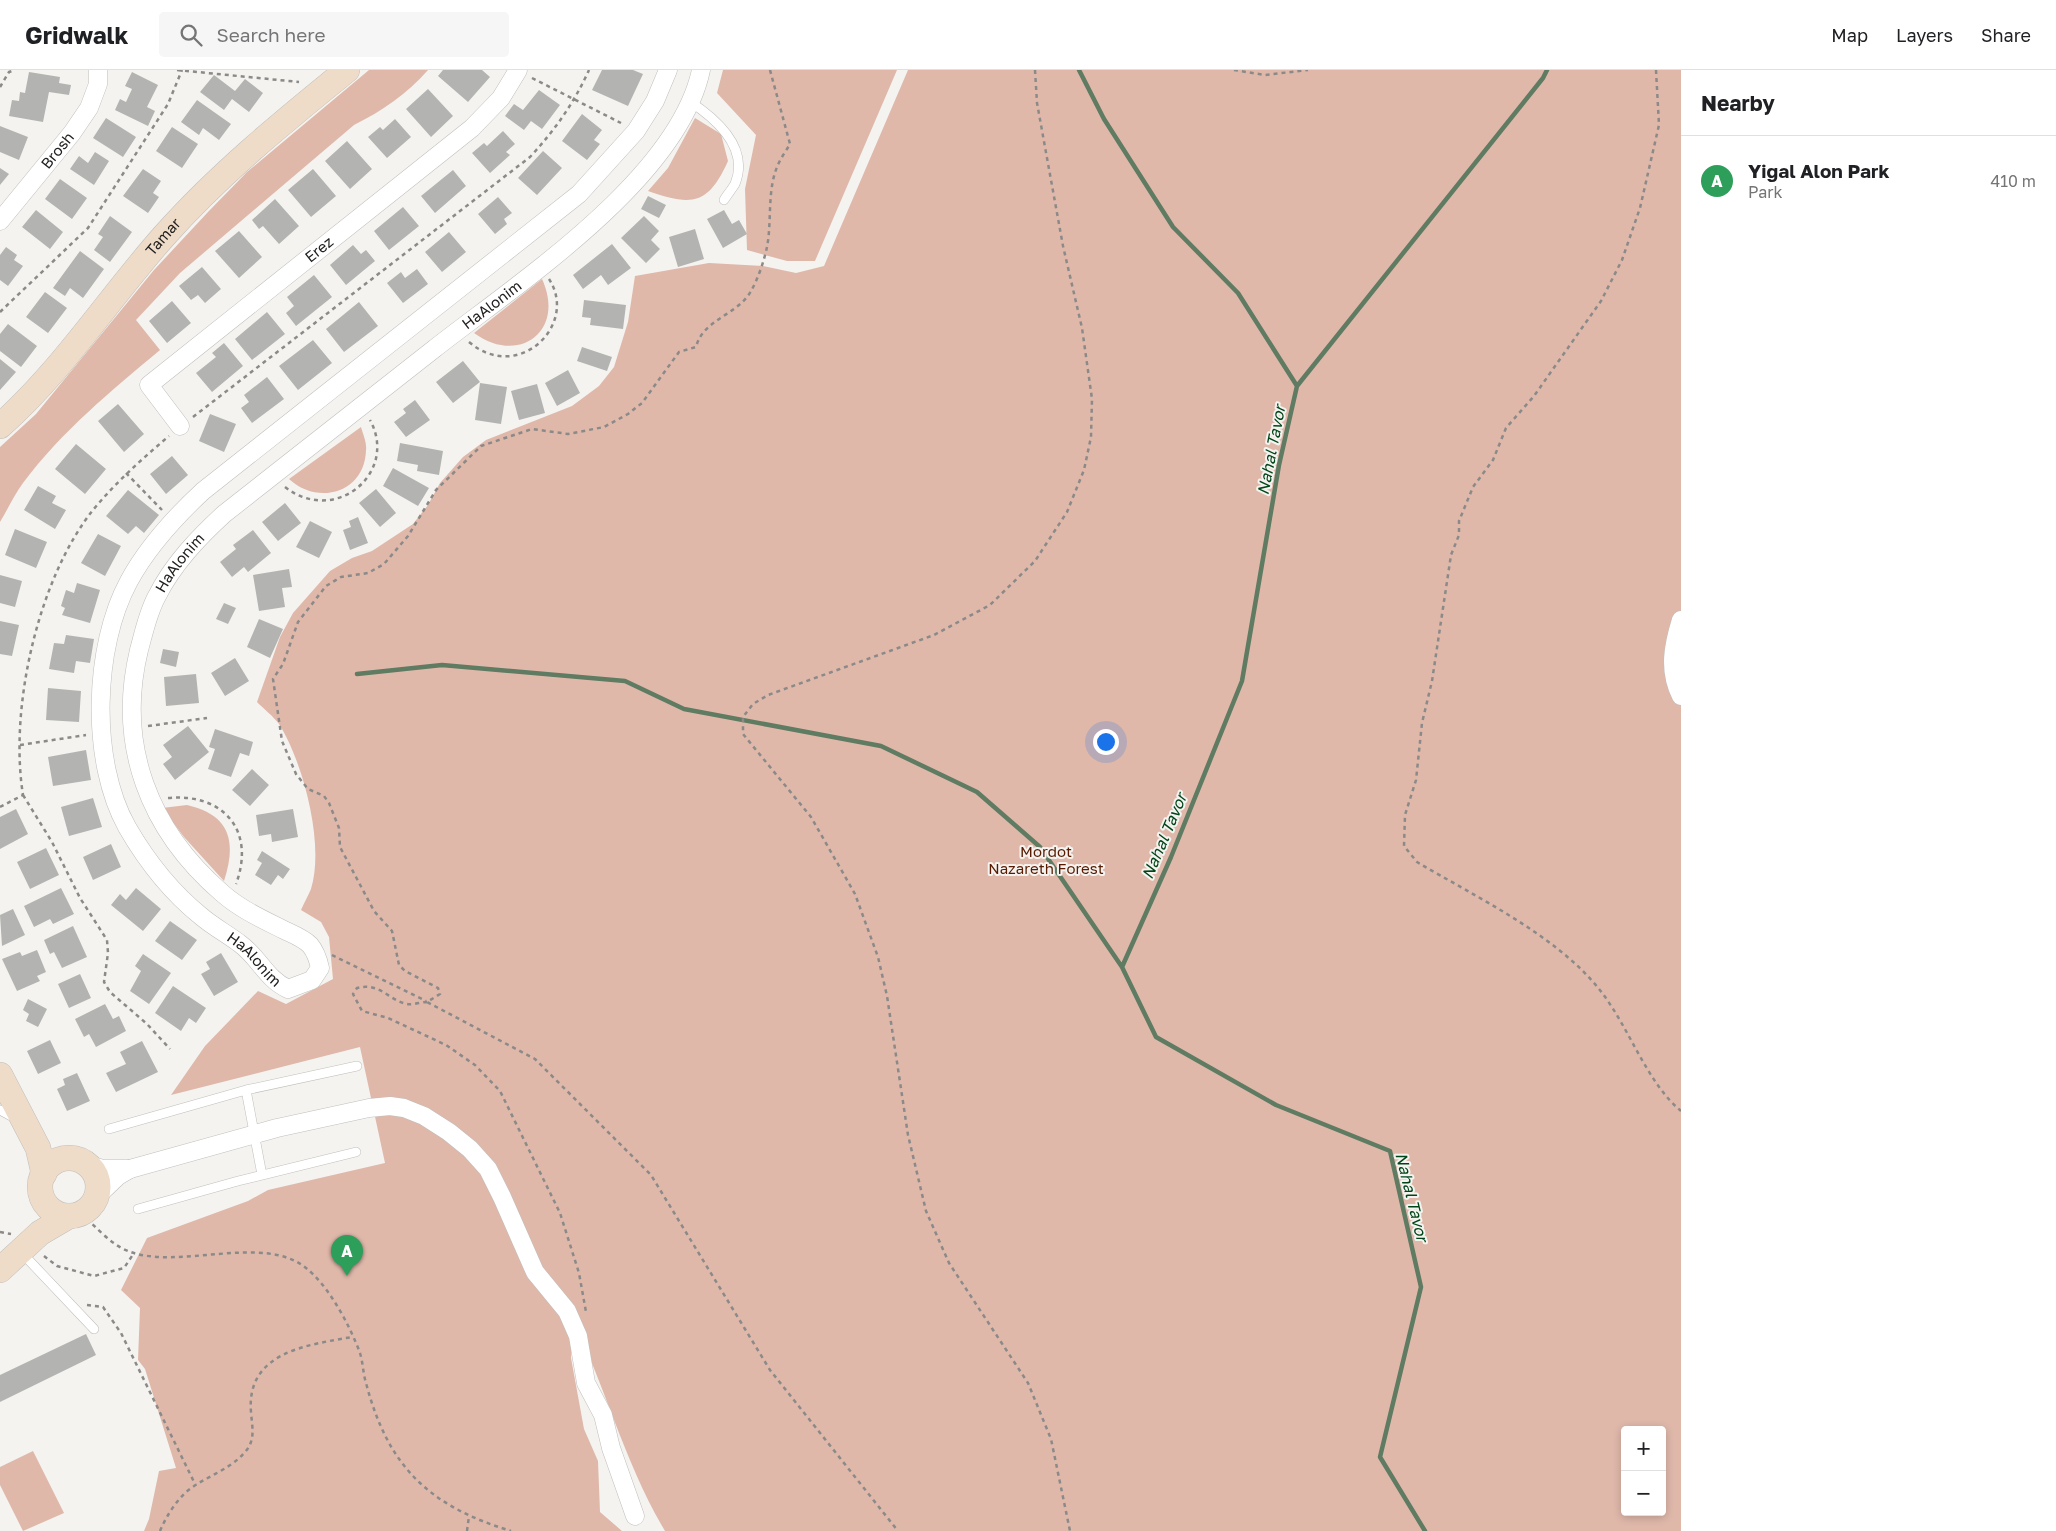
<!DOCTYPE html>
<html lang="en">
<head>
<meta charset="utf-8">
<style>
	:root { --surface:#fff; --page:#f6f6f6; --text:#202124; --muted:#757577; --line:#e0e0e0; --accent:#346d86 }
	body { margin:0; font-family:"Golos Text",sans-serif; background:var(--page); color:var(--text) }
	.controls { position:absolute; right:15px; bottom:15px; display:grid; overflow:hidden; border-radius:5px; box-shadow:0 2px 8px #0003 }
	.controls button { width:45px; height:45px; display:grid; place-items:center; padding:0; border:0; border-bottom:1px solid var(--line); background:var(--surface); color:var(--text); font:25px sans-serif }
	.you { position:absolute; left:1105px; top:671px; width:18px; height:18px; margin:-12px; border:4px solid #fff; border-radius:50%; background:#1a73e8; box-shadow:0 0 0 8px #1a73e833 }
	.badge { display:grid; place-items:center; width:32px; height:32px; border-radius:50%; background:var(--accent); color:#fff; font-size:16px; font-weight:700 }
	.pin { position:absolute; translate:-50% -41px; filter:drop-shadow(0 1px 2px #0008) }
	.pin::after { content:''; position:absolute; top:26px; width:18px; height:15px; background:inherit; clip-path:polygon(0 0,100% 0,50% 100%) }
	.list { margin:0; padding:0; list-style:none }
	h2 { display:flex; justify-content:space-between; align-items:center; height:65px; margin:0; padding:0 20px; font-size:21px }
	h2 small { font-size:16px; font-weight:400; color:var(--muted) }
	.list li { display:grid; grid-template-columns:32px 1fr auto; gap:15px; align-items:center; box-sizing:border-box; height:90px; padding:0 20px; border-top:1px solid var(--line) }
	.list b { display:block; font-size:19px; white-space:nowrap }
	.list p { margin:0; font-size:16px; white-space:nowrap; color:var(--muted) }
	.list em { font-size:16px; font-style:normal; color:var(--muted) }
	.icon { flex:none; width:28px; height:28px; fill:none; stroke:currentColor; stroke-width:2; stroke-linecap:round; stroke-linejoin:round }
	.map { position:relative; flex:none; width:1681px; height:1461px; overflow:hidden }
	header { display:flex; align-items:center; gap:30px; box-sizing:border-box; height:70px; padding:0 25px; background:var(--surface); border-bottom:1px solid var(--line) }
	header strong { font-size:24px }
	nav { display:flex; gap:28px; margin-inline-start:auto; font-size:18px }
	.search { width:350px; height:45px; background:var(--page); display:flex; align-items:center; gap:12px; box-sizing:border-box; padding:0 18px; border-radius:5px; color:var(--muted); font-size:19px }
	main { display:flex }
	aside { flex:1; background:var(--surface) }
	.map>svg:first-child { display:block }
</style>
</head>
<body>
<header>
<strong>Gridwalk</strong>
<div class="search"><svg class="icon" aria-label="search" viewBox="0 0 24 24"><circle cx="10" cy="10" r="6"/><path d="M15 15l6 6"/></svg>Search here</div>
<nav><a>Map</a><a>Layers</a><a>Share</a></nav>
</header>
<main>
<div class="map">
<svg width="1681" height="1461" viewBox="0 0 1681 1461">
	<rect width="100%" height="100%" fill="#f4f3f0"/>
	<path fill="#dfb8aa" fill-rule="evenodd" d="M369 0H428C407 24 382 41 354 55L180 203 136 250 160 280C111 321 62 361 23 413 14 425 8 439 0 452V377L36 344 154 200 208 142 247 102Z
		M723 0H897L815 191H787L747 180 745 119 756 65 717 23Z
		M908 0H1681V1461H665C625 1394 606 1318 572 1248L571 1288 584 1359 598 1391 600 1442 622 1461H144L149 1449 159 1401 176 1398 145 1299 138 1290 140 1238 121 1220 147 1168 248 1131 268 1120 385 1093 360 977 171 1025 205 976 258 921 286 934 333 909 329 867 321 852 301 840C304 833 308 826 311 819 325 774 303 692 279 654 273 646 264 639 257 632L280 567 293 543 330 501 352 488 372 481 413 454 428 435 440 413 463 387 486 370 572 336 599 316 614 297 628 252 635 206 709 193 763 196 796 203 824 196ZM1625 1360H1662V1442H1625Z
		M695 48 721 64 728 91C708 136 691 136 648 121L668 98Z
		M542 209C566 261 519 296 474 263Z
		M361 357C363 364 367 373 366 380 365 423 318 436 289 409Z
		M187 735C230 745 237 771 224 811L184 767 162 738Z
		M33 1381 64 1443 23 1461 0 1415V1397Z"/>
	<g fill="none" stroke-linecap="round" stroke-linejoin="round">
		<path stroke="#5f7b62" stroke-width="4.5" d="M1079 0 1104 49 1173 157 1238 223 1297 316
			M357 604 442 595 625 611 684 639 881 676 977 722 1040 777 1122 897
			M1425 1461 1380 1387 1421 1217 1390 1081 1276 1035 1156 967 1122 897 1171 787 1242 611 1279 395 1297 316 1543 8 1547 0"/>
	</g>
	<path fill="#b3b4b1" d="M443 0H482L490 7 468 32 438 6Z
		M602 0H633L643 4 628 36 592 20Z
		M29 2 60 7 59 13 71 15 69 25 49 22 43 52 9 46 12 30 19 31 20 22 25 23Z
		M132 2 158 15 147 37 155 41 148 56 115 40 120 29 126 32 132 19 125 16Z
		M214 5 235 21 245 9 263 23 249 42 232 29 224 40 200 22Z
		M428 19 453 46 431 67 406 39Z
		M539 20 560 35 542 59 531 51 524 60 505 46 514 34 523 40Z
		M197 30 231 54 219 70 203 58 199 65 181 52Z
		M582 44 602 60 594 70 600 74 587 90 562 71Z
		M106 48 136 67 123 87 93 68Z
		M395 49 411 67 387 88 368 67 380 57 383 60Z
		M0 56 28 67 19 90 0 82Z
		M172 57 198 74 182 98 156 81Z
		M503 61 515 74 506 82 510 85 490 103 472 83 484 73 487 76Z
		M347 71 372 99 350 119 325 91Z
		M543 81 562 98 537 125 518 108Z
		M95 82 109 91 94 115 70 99 79 86 88 93Z
		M0 98 9 104 0 115Z
		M143 99 161 111 153 123 159 127 148 143 123 126Z
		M313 99 336 126 311 147 288 120Z
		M453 100 466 116 435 143 421 126Z
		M60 109 87 128 72 149 45 129Z
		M648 126 666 135 659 148 641 139Z
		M498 127 512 143 504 149 507 154 495 164 478 144Z
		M275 129 299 156 279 174 263 156 259 159 252 150Z
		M403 137 419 156 389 180 374 161Z
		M36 140 63 162 50 179 22 157Z
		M724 140 732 154 739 150 747 164 723 178 707 149Z
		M110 146 132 162 110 192 94 180 103 167 98 164Z
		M644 146 659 161 651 170 660 179 646 193 621 168Z
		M695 159 704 189 678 197 669 167Z
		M239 161 262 187 239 208 215 181Z
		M449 162 466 182 442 202 425 182Z
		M612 174 631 198 608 215 601 205 583 219 573 205Z
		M353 175 361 184 366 180 375 191 346 215 330 195Z
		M6 177 17 185 14 190 23 196 8 216 0 210V185Z
		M80 181 104 199 83 228 70 218 65 226 53 218Z
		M202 197 221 219 205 233 198 225 191 230 179 216Z
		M417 199 428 214 403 233 387 213 401 202 405 208Z
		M314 205 332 227 296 256 286 243 294 236 287 227Z
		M45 222 67 238 48 263 26 247Z
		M584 230 626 235 623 259 590 255 591 248 582 247Z
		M172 231 191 253 167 273 149 251Z
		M359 232 378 256 344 282 326 259Z
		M267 242 285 264 252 290 235 269Z
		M8 254 37 276 21 297 0 281V264Z
		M313 270 332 293 298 320 279 296Z
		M224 273 243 296 212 322 196 303 216 287 212 283Z
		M582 277 612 287 607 301 577 291Z
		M0 289 16 302 0 320Z
		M463 291 480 312 453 333 436 312Z
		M568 300 580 323 557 336 545 313Z
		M267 307 284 329 252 353 241 338 249 332 244 325Z
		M480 313 507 317 501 354 475 350Z
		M537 314 545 343 519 350 511 321Z
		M415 330 430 350 406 367 394 352 406 343 403 339Z
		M118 334 144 364 124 382 98 351Z
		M210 344 236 354 224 382 199 371Z
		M400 373 443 381 439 405 417 401 418 395 397 391Z
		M76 374 106 399 85 424 55 399Z
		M172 386 188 405 166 424 150 404Z
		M393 398 429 418 418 436 383 416Z
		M38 416 56 426 52 433 66 440 55 459 24 440Z
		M376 419 396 443 380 457 359 433Z
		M128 420 159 445 144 463 136 456 128 464 106 446Z
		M285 433 301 453 278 471 262 452Z
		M358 447 368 473 350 480 343 460 351 457 349 451Z
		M310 451 332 462 319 488 296 477Z
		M15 459 47 472 36 498 5 485Z
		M253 460 271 483 248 502 244 497 232 507 220 492 236 479 233 475Z
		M98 464 121 476 105 506 81 493Z
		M289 499 292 517 282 518 285 537 259 541 253 505Z
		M0 505 22 511 15 537 0 533Z
		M77 513 100 520 90 553 62 545 65 538 61 536 66 520 74 523Z
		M224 533 236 538 228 554 216 549Z
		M259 549 283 559 270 588 247 577Z
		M0 551 19 555 12 586 0 584Z
		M66 565 94 569 90 593 76 591 74 603 49 599 54 573 64 574Z
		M163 579 179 582 176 597 160 593Z
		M235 588 249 611 225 626 211 603Z
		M196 604 199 633 166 636 164 607Z
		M48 618 81 621 79 652 46 650Z
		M188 656 209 682 175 710 163 694 172 687 163 675Z
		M215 659 253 672 249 686 240 683 231 707 208 699 215 679 209 677Z
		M86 680 91 710 53 716 48 687Z
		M252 699 269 715 250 736 232 720Z
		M93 728 102 757 69 766 61 737Z
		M16 739 28 764 0 779V747Z
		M293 739 298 767 272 772 271 764 259 766 256 745Z
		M111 774 121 797 93 810 83 787Z
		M46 778 59 805 30 819 17 792Z
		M262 781 290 799 283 809 278 805 271 815 255 805 262 793 257 790Z
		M61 818 74 844 53 854 50 849 34 857 24 836Z
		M136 818 161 839 143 861 111 835 120 824 126 830Z
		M13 839 25 865 2 876 0 845Z
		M170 851 197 870 182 890 155 871Z
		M73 856 87 887 62 898 54 882 50 884 44 870Z
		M37 880 46 902 37 906 40 911 17 921 2 889 20 882 22 886Z
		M221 883 238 912 214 926 201 904 210 899 206 892Z
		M143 884 171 903 149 934 130 921 141 901 135 896Z
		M80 904 91 928 69 938 58 914Z
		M173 916 206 938 196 953 189 948 181 961 155 943Z
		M28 929 47 939 38 957 26 951 29 944 23 940Z
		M105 934 113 949 119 946 126 961 96 977 89 964 84 967 75 949Z
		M50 970 61 993 38 1004 27 981Z
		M142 971 158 1002 116 1022 106 1003 126 994 120 982Z
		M77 1003 90 1031 67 1041 57 1019 65 1015 63 1009Z
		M86 1264 96 1285 0 1332V1305Z"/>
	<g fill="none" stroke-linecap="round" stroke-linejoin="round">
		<defs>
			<path id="lane" d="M689 31C715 48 750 77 735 114 732 119 727 125 724 130
				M246 1020 262 1105
				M0 1040 15 1048
				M109 1059 246 1020 357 996
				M138 1139 238 1111 356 1082
				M22 1183 94 1259"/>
			<g id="street">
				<path id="s1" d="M668 0 655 31 636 61 579 124 203 421C175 447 148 476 129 511 93 577 90 691 127 757 146 790 172 823 202 847 214 857 227 864 239 873 259 887 266 909 288 919L312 910 320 898C318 889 316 882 310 875 303 868 292 864 284 860 262 849 240 839 222 823 149 760 116 675 139 580 144 562 148 542 157 526 173 494 198 468 224 444 294 389 364 334 434 279 518 213 678 109 701 0"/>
				<path id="s2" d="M0 151 72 63 89 38 98 14V0"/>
				<path id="s3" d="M180 356 149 315 472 58 501 28 518 0"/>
				<path d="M1681 550C1673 576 1668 600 1681 626"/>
				<path d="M87 1094 103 1099H130L118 1106 97 1126"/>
				<path d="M130 1099 277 1058 369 1038 390 1036 404 1038 424 1046 449 1062 470 1079 488 1099 502 1127 535 1202 567 1241 578 1266 586 1313 603 1345 611 1378 635 1446"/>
			</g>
			<g id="secondary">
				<path id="s4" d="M0 356C63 300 109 228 164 166 219 104 283 52 347 0"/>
				<path d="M0 1005 38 1078 44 1104"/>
				<circle cx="69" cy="1117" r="29"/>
				<path d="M0 1200 40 1163 69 1146"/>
			</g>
		</defs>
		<use href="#lane" stroke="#c0bfbc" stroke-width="10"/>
		<use href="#street" stroke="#c0bfbc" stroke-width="19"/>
		<use href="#secondary" stroke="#c0bfbc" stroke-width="26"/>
		<path stroke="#8b8a88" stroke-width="2.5" stroke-dasharray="4 4" stroke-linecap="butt" d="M177 0 299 12
			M770 0 790 74C786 81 780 89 777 97 767 122 772 151 767 177 764 191 758 209 751 221 738 245 703 249 696 277L679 282 642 333 628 344 604 357 568 364 532 359 481 376 436 420 408 466 384 494 368 503 341 507 326 516 298 552 283 594 273 609 282 671 296 704 308 719 324 726 329 733 339 758 340 777 374 841 392 861 399 895 405 901 438 918 440 924 427 932 535 989 651 1105 770 1300 898 1461
			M1035 0 1037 33 1063 176 1082 258 1092 329 1091 367 1084 400 1067 442 1035 491 990 535 934 565 768 625 753 634 743 647V664L811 747 855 824 878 887 887 926 908 1065 926 1141 949 1193 1028 1313 1051 1369 1070 1461
			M1234 0 1265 5 1308 0
			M1656 0 1659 55 1640 138 1622 190 1601 231 1534 326 1506 358 1493 390 1473 417 1459 451V465L1451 485 1432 611 1422 653 1416 710 1405 745 1404 776 1417 792C1476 827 1556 865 1599 919 1629 956 1646 1012 1681 1041
			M532 8 621 53
			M0 17 9 2 15 0
			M0 242 88 158 168 34 182 0
			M469 272C518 314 579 255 549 209
			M193 347 530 87C555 60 574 33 589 0
			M126 403 162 440
			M285 417C335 456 399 403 370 350
			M148 656 207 648
			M20 675 86 665
			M23 725 52 772 80 828 107 870 108 883 104 912 110 922 147 954 170 979
			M168 728C223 723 256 760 236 814
			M0 737 23 725C9 638 38 509 93 440 116 412 142 389 169 366
			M332 885 426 931
			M427 932C421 932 413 935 407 934 388 930 380 912 357 918L353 924 362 941 388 948 446 975 475 995 500 1021 560 1143 579 1203 586 1242
			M87 1149C99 1160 112 1175 128 1181 178 1201 263 1163 306 1198 329 1216 350 1256 360 1283 363 1293 363 1303 366 1313 388 1397 429 1436 511 1461
			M0 1162 11 1164
			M44 1186 57 1196 94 1206 124 1198 134 1183
			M87 1235 103 1237 121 1263 196 1416
			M160 1461C166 1447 174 1434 185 1423 203 1407 229 1401 245 1382 256 1370 252 1357 251 1342 246 1282 307 1275 352 1267
			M467 1461 469 1446"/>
		<use href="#lane" stroke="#fff" stroke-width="9"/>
		<use href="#street" stroke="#fff" stroke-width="18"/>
		<use href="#secondary" stroke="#efdcc8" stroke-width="25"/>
	</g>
	<g text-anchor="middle" stroke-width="4" stroke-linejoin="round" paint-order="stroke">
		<g font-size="15" fill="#222120" stroke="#f4f3f0">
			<text dy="5" stroke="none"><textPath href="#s2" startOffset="91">Brosh</textPath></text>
			<text dy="5" stroke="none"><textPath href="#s4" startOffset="250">Tamar</textPath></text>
			<text dy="5" stroke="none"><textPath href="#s3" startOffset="269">Erez</textPath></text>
			<text dy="5" stroke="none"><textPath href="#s1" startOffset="2178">HaAlonim</textPath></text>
			<text dy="5" stroke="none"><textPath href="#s1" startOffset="1772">HaAlonim</textPath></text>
			<text dy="5" stroke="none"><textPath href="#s1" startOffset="1190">HaAlonim</textPath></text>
		</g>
		<g font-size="15" fill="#581a00" stroke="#f4f3f0">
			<text x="1046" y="787">Mordot<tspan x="1046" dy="17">Nazareth Forest</tspan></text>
		</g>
		<g font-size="16" font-style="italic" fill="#004518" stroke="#f4f3f0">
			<text transform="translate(1271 380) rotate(-79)" y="6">Nahal Tavor</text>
			<text transform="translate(1164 766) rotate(-67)" y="6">Nahal Tavor</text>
			<text transform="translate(1412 1127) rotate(76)" y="6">Nahal Tavor</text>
		</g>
	</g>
</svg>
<div class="controls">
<button>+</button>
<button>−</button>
</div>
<div class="you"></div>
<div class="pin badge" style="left:347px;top:1206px;background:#2e9e5b">A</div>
</div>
<aside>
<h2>Nearby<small></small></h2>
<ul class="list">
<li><span class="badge" style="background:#2e9e5b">A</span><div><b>Yigal Alon Park</b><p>Park</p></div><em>410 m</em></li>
</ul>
</aside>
</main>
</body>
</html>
